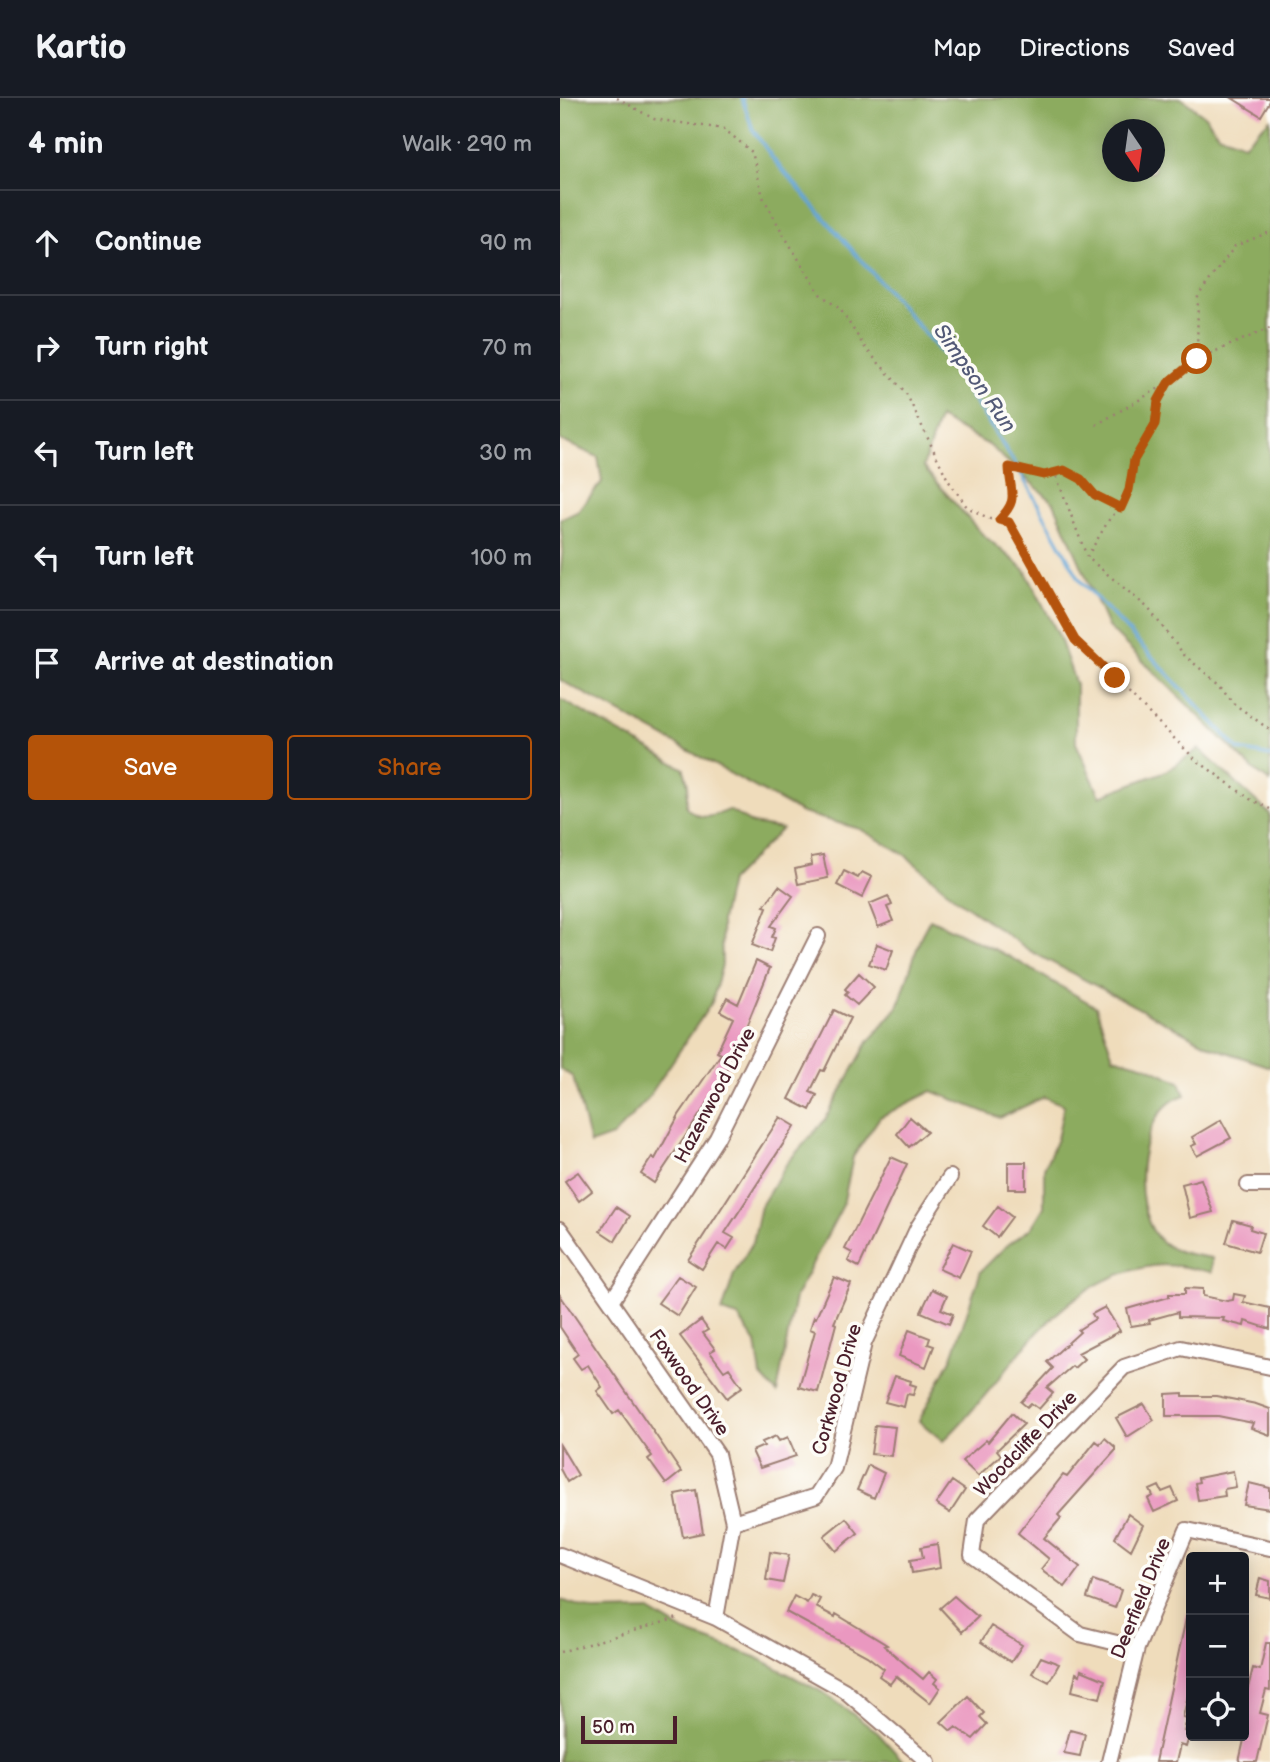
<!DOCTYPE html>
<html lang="en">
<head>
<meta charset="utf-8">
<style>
	:root { --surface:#171b24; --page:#242831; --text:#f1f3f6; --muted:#9ea1a6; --line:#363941; --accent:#b45309 }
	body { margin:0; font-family:"Balsamiq Sans",sans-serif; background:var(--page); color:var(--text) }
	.controls { position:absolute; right:21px; bottom:21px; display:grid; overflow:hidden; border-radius:7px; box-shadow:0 4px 18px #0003 }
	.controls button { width:63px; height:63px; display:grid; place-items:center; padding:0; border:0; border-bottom:2px solid var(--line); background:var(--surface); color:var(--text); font:35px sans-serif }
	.compass { position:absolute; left:542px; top:21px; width:63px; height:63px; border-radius:50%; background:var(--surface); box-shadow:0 4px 18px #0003; rotate:167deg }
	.scale { position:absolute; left:21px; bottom:18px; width:96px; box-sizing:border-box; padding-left:7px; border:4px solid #4a1f2b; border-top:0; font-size:19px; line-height:24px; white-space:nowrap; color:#4a1f2b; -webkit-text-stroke:5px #fdfcf7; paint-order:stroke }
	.stop { position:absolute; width:21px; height:21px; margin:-16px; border:5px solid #b45309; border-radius:50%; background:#fff }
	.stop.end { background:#b45309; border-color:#fff; box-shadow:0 2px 7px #0008 }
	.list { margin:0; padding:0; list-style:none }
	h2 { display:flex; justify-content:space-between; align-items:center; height:91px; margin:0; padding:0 28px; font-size:30px }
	h2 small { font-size:23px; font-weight:400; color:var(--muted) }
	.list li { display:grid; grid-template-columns:46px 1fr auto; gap:21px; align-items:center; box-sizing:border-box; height:105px; padding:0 28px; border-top:2px solid var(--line) }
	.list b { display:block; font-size:26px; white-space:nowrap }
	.list em { font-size:23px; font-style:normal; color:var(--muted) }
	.actions { display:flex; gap:14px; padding:21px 28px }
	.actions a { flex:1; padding:16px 0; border:2px solid var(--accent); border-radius:7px; text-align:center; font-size:24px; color:var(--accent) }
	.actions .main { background:var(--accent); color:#fff }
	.icon { flex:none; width:38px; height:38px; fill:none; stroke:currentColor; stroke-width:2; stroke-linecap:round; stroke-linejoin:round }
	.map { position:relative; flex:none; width:710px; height:1664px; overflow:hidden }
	header { display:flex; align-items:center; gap:42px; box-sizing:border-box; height:98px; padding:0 35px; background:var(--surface); border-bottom:2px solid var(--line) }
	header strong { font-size:33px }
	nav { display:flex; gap:38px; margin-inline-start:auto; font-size:24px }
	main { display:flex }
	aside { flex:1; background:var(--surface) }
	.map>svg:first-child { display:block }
</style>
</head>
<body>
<header>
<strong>Kartio</strong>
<nav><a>Map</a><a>Directions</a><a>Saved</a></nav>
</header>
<main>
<aside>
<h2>4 min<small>Walk · 290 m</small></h2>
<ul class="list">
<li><svg class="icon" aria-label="ahead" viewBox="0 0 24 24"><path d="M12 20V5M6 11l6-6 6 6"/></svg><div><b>Continue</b></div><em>90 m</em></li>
<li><svg class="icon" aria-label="right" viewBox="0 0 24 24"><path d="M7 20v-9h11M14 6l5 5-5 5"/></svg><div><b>Turn right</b></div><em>70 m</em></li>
<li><svg class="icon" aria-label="left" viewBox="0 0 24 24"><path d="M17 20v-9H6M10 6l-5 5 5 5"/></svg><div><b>Turn left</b></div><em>30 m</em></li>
<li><svg class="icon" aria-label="left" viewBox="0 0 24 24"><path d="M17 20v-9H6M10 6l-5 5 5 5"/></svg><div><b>Turn left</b></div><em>100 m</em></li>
<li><svg class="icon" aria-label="arrive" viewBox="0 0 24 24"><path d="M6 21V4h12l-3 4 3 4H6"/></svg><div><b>Arrive at destination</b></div></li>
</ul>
<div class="actions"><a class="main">Save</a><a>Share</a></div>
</aside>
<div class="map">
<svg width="710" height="1664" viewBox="0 0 710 1664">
	<rect width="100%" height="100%" fill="#fdfcf7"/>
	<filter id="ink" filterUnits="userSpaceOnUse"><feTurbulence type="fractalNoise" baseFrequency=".0143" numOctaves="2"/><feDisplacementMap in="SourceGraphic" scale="14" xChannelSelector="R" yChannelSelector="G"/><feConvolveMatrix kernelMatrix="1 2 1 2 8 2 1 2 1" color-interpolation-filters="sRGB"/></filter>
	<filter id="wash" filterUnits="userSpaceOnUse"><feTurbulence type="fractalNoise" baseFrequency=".00686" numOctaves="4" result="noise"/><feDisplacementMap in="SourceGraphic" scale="28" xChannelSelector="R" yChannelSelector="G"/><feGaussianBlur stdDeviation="1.57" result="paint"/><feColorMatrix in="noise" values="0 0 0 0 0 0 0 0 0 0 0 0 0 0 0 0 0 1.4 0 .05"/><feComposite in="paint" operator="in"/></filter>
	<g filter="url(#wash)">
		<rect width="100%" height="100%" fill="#efdcbb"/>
		<path fill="#8cab5f" stroke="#6b6545" stroke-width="2" fill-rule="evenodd" d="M0 0H621L646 19 658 36 684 46 710 21V684L694 672 548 529 494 405 429 347 379 320 363 369 420 434 465 472 499 538 516 587V645L540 698 606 673 639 651 710 716V969L652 949 470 853 398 802 345 757 300 731 242 715 0 582V479L3 448 0 421 17 414 42 384 38 359 0 342ZM552 32H594V74H552Z
			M0 601 124 671 128 687 126 709C140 724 152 719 169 712L193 726 222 731 170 783 161 823 162 867 152 904 86 1003 53 1038 30 1046 13 979 0 971Z
			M370 821 448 858 536 909 553 959 586 968 620 984 625 997C577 1011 569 1106 598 1140 611 1155 634 1157 652 1160V1174C633 1171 611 1165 593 1168 490 1183 452 1279 383 1343L359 1323 392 1259 421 1173 445 1149 471 1130 484 1109V1070L497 1041 504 1007 484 999 440 1020 372 993 320 1019 293 1059 283 1107 235 1199 217 1295 201 1278 196 1245 178 1219 162 1214 174 1176 193 1144 201 1108 227 1065 265 1022 308 944 338 909 361 838Z
			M0 1502 36 1513 88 1512 125 1534 196 1559 266 1596 318 1635 344 1664H0Z"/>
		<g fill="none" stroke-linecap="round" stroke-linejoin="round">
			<path stroke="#5fa2d3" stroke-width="3.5" d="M182 0 193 32 214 62 387 261 456 367 520 482 679 652 710 658"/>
		</g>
		<g id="blocks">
			<path fill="#ea98c0" d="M672 0H710V3L701 18Z
				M263 757 268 780 238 786 235 771 252 767 251 759Z
				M284 773 298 780 302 774 312 779 302 800 277 787Z
				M219 788 233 798 211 828 216 830 212 839 215 840 210 854 192 847 207 809 204 808Z
				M328 798 332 807 327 809 333 823 318 829 309 806Z
				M317 846 333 852 326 872 309 866Z
				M196 863 210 870 181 941 157 991 94 1085 81 1076 92 1059 95 1061 119 1017 161 956 157 954 173 920 160 913 167 900 178 906Z
				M299 875 314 889 297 907 285 897 288 894 285 891Z
				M274 912 290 920 264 973 261 972 250 994 257 997 250 1012 229 1001Z
				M220 1019 235 1028 165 1135 174 1140 167 1151 158 1146 142 1171 128 1162Z
				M350 1019 367 1034 349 1049 337 1036Z
				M661 1022 671 1040 637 1058 631 1048 636 1046 632 1039Z
				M331 1059 347 1066 299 1169 288 1163 292 1155 285 1151Z
				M448 1064H466V1091H448Z
				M18 1074 32 1093 19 1103 5 1083Z
				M641 1081 653 1114 630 1120 622 1086Z
				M438 1108 452 1119 437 1139 423 1128Z
				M56 1109 70 1118 55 1143 40 1133Z
				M673 1122 691 1127 690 1131 703 1135 697 1154 666 1145Z
				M393 1145 411 1153 399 1180 379 1171Z
				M118 1178 136 1189 118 1218 98 1205Z
				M274 1179 291 1186 274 1225 276 1226 258 1294 239 1289 255 1233 250 1231 254 1219 256 1220Z
				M625 1190 643 1191V1198L667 1203 673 1202 674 1196 685 1198 683 1204 710 1210V1231L685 1223 684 1228 663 1223 664 1220 618 1219V1214L589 1222 590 1225 571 1228 567 1211 609 1199V1196H625Z
				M372 1191 387 1198 381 1211 393 1216 389 1226 361 1214Z
				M0 1197 121 1374 106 1386 88 1361 92 1358 59 1312 53 1316 37 1293 42 1289 28 1267 21 1271 13 1260 18 1256 0 1229Z
				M545 1209 560 1233 518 1255 524 1261 514 1270 512 1268 487 1290 493 1295 479 1311 471 1305 467 1309 461 1304 493 1270 487 1264 520 1234 518 1232 535 1221 532 1216Z
				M141 1222 148 1232 143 1235 155 1251 150 1254 164 1273 169 1270 182 1289 167 1300 120 1238Z
				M349 1232 370 1240 368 1246 374 1248 366 1269 339 1258Z
				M335 1278 351 1283 350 1286 356 1288 353 1297 347 1296 344 1309 325 1304Z
				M623 1295V1298H656L696 1306 710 1311V1337L691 1330 693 1325 658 1318H606V1296Z
				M584 1306 594 1322 567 1339 556 1320Z
				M452 1315 464 1326 437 1352 441 1357 418 1378 402 1363 426 1342 428 1344Z
				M315 1327 335 1329 331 1358 311 1356Z
				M216 1338 219 1343 228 1339 236 1358 200 1370 192 1353 204 1348 202 1344Z
				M545 1340 555 1349V1353L498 1417 501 1420 484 1440 520 1469 505 1489 481 1471 489 1461 458 1435 503 1377 507 1379 536 1343 540 1346Z
				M0 1347 18 1377 7 1384 0 1371Z
				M308 1367 324 1375 314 1400 297 1392Z
				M673 1373 676 1389 664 1391 665 1398 638 1402 635 1385 639 1384 638 1380Z
				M392 1383 405 1392 390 1415 376 1406Z
				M689 1385 710 1390V1411L684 1407Z
				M599 1388 602 1394 612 1390 618 1403 594 1414 588 1401 593 1398 590 1392Z
				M136 1392 143 1435 123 1439 115 1396Z
				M568 1416 583 1427 571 1452 555 1440Z
				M286 1420 298 1435 276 1453 264 1438Z
				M377 1446 380 1470 352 1475 350 1462 363 1460 361 1449Z
				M210 1454 229 1457 223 1485 206 1482Z
				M700 1480 710 1483V1500L696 1497Z
				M533 1482 561 1492 555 1510 527 1500Z
				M251 1497 260 1501 256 1509 275 1519 276 1516 327 1547 324 1548 363 1581 369 1574 377 1581 374 1585 380 1590 370 1605 336 1578 330 1586 319 1578 324 1571 307 1558 226 1514 234 1498 247 1505Z
				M394 1498 418 1519 402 1534 380 1510Z
				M627 1516 631 1517V1584L623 1619 627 1620 624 1633 630 1635 626 1649 620 1647 616 1664H595Z
				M431 1528 462 1547 451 1564 421 1544Z
				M706 1545H710V1593L706 1592 700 1615 708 1617 697 1664H679L684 1642V1606L693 1570 700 1572Z
				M481 1559 499 1566 489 1584 472 1575Z
				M521 1572 545 1582 540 1600 512 1593 516 1575 520 1577Z
				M408 1598 424 1615 420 1619 427 1626 413 1641 396 1629 391 1633 381 1624Z
				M510 1632 525 1636 520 1658 504 1655Z"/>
		</g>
	</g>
	<g filter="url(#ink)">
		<use href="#blocks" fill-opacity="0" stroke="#9c7e73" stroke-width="2"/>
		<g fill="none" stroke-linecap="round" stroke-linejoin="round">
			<defs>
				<path id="minor" d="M688 1087H710
					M0 1131 157 1356 173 1424 156 1520
					M51 1204 157 1040 258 838
					M173 1424 256 1398 274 1370 304 1245 358 1129 390 1079
					M0 1457 156 1520 284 1592 368 1664
					M577 1550 520 1536 412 1457 417 1422 564 1269 621 1250 710 1269
					M549 1664 577 1550 627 1432 710 1450"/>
			</defs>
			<use href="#minor" stroke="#9c7e73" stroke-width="18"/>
			<path stroke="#9c7e73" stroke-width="2.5" stroke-dasharray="2 5" stroke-linecap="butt" d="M57 0 94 21 164 31 192 54 203 99 222 134 260 196 280 211 306 251 346 295 388 382 407 409 430 421 449 424 515 542 635 661 690 701 710 711
				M637 261 710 230
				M536 327 608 285
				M494 372 527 459 588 510 625 558 659 586 673 605 710 632
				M439 422C460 400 450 396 449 369L484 377 504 372 521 381 535 397 561 410
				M527 459 550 420 561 410 569 392 574 362 595 326 598 303 608 285 637 261 638 198 675 148 710 134
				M0 1554 118 1520"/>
			<use href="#minor" stroke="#fff" stroke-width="14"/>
		</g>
	</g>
	<g fill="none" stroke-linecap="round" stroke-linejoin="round" filter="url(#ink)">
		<path stroke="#b45309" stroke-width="9" d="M555 580 515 542 449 424 439 422C460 400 450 396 449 369L484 377 504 372 521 381 535 397 561 410 569 392 574 362 595 326 598 303 608 285 637 261"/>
	</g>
	<g text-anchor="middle" stroke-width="7" stroke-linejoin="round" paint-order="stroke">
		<g font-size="19" fill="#4a1f2b" stroke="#fdfcf7">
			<text transform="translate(154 997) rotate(-62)" y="7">Hazenwood Drive</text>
			<text transform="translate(130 1284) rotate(55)" y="7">Foxwood Drive</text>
			<text transform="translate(276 1291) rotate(-74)" y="7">Corkwood Drive</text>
			<text transform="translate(465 1345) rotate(-46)" y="7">Woodcliffe Drive</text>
			<text transform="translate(580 1500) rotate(-68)" y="7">Deerfield Drive</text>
		</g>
		<g font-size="21" font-style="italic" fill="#535a77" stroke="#fdfcf7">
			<text transform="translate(415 280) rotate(55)" y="7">Simpson Run</text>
		</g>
	</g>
</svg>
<div class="controls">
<button>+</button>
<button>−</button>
<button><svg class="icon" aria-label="locate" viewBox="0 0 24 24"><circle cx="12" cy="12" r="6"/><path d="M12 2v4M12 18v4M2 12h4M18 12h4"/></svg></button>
</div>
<svg class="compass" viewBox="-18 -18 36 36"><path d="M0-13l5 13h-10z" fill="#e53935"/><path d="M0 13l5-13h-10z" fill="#9ea1a6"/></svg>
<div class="scale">50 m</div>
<div class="stop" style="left:637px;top:261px"></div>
<div class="stop end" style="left:555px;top:580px"></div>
</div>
</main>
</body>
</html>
